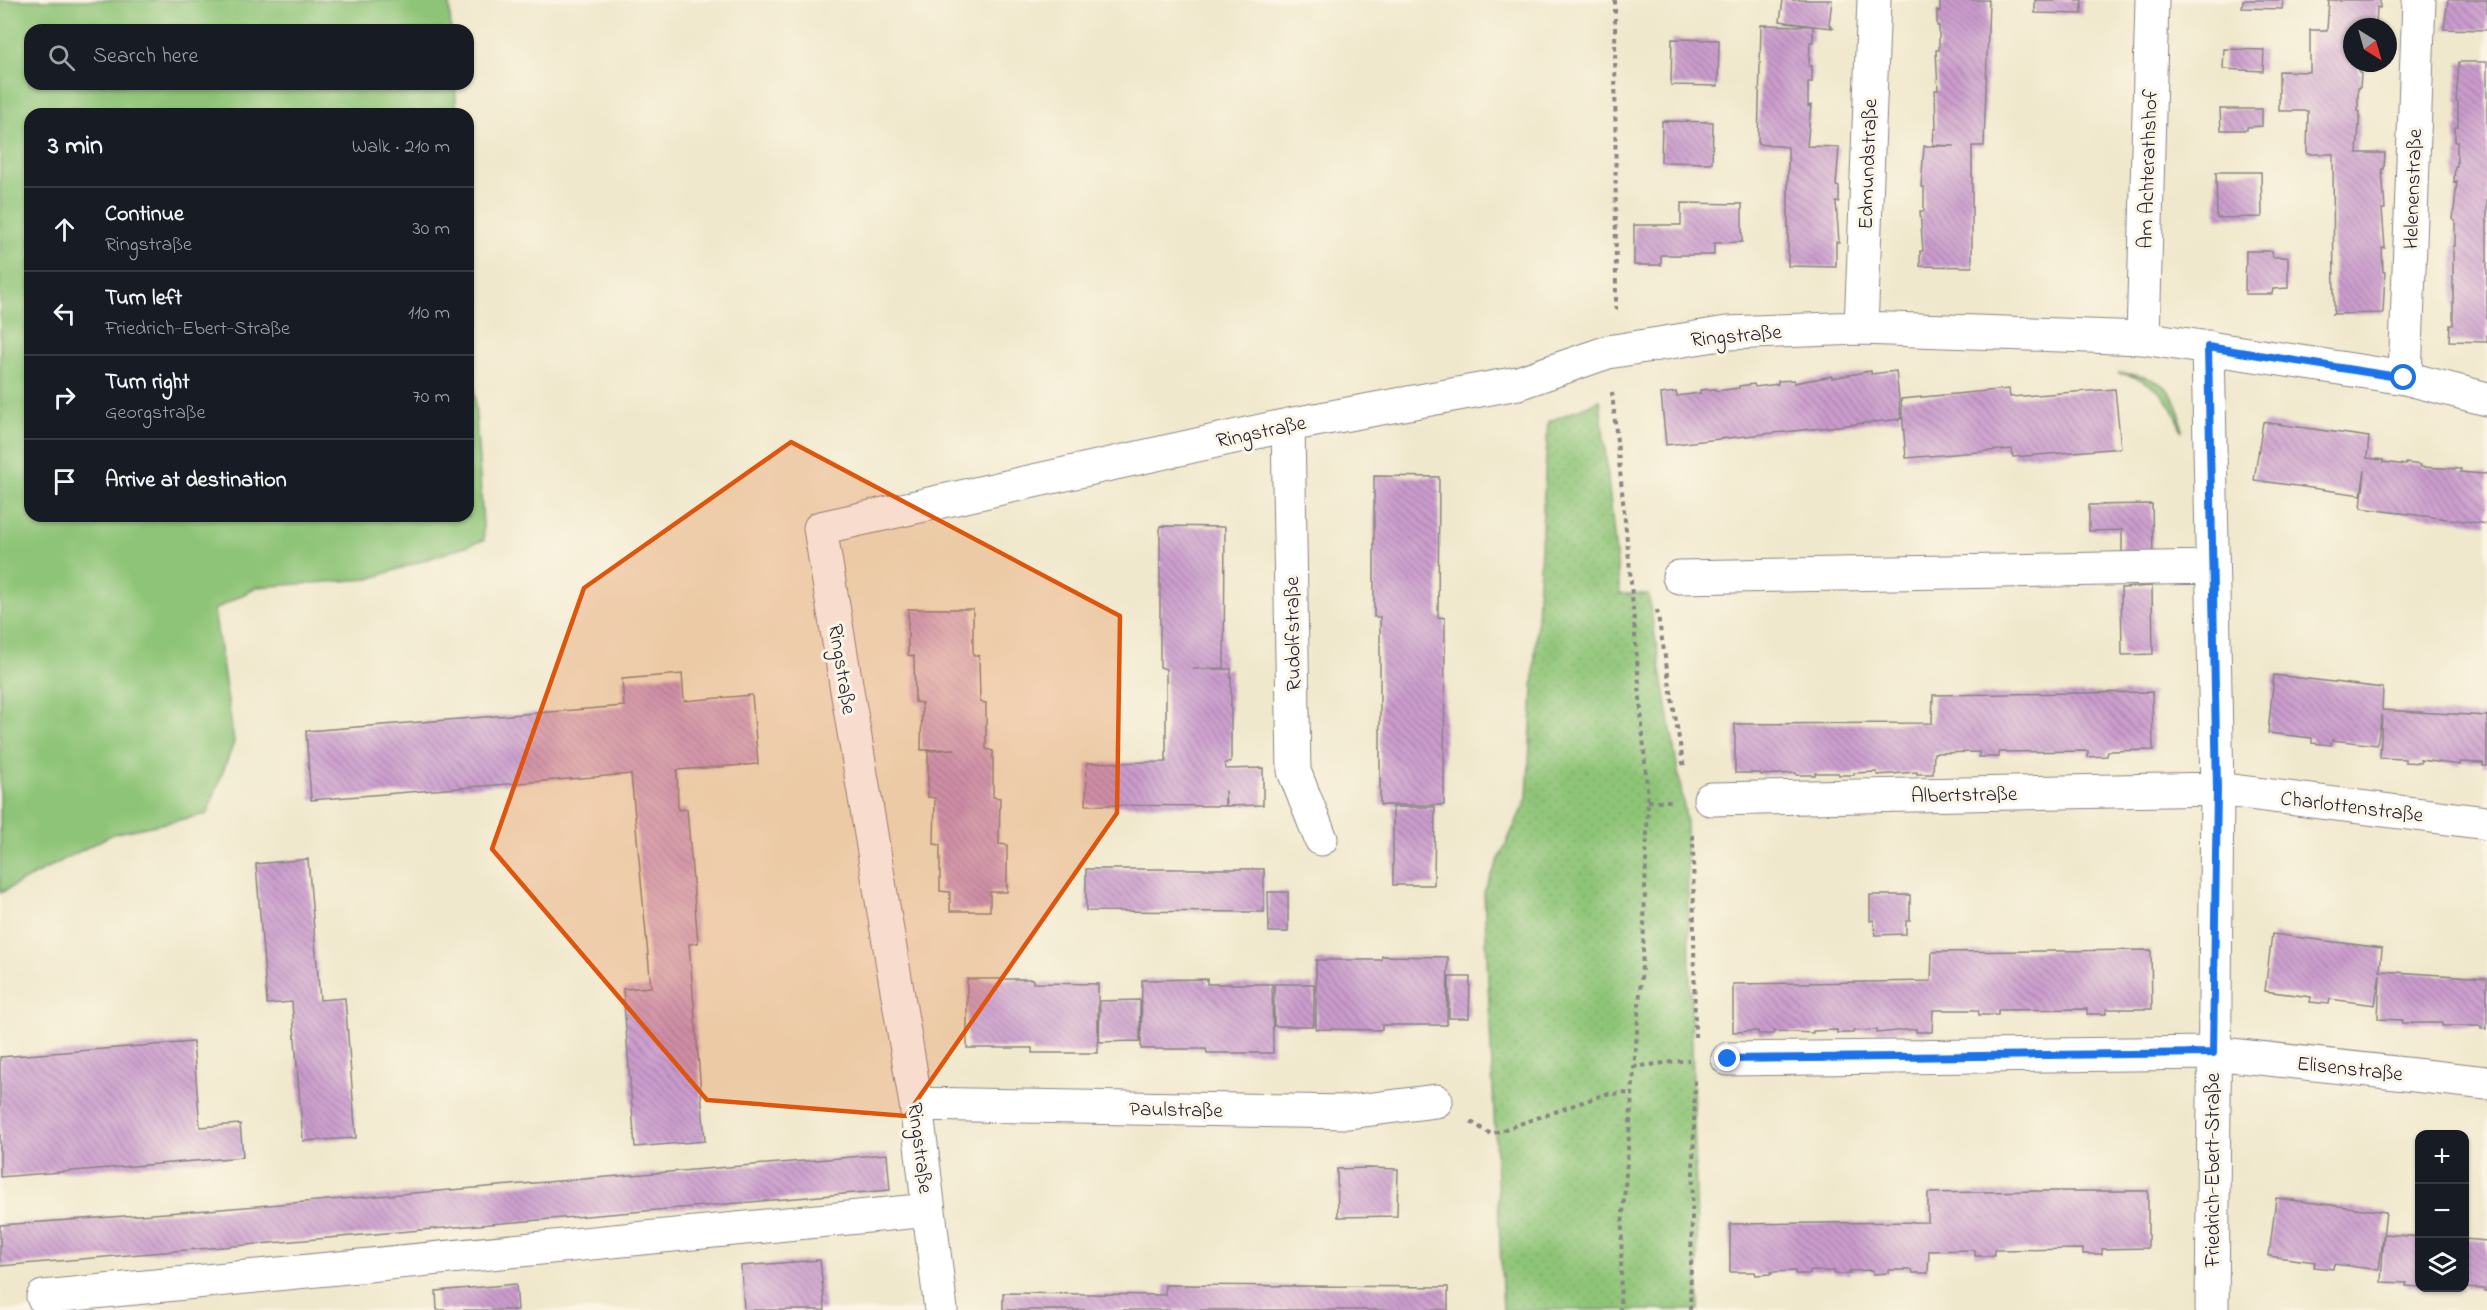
<!DOCTYPE html>
<html lang="en">
<head>
<meta charset="utf-8">
<style>
	:root { --surface:#171b24; --page:#242831; --text:#f1f3f6; --muted:#9ea1a6; --line:#363941 }
	body { margin:0; font-family:"Indie Flower",sans-serif; background:var(--page); color:var(--text) }
	.controls { position:absolute; right:18px; bottom:18px; display:grid; overflow:hidden; border-radius:12px; box-shadow:0 2px 4px #0004 }
	.controls button { width:54px; height:54px; display:grid; place-items:center; padding:0; border:0; border-bottom:2px solid var(--line); background:var(--surface); color:var(--text); font:30px sans-serif }
	.compass { position:absolute; left:2343px; top:18px; width:54px; height:54px; border-radius:50%; background:var(--surface); box-shadow:0 2px 4px #0004; rotate:143deg }
	.stop { position:absolute; width:18px; height:18px; margin:-14px; border:4px solid #1a73e8; border-radius:50%; background:#fff }
	.stop.end { background:#1a73e8; border-color:#fff; box-shadow:0 2px 6px #0008 }
	.list { margin:0; padding:0; list-style:none }
	h2 { display:flex; justify-content:space-between; align-items:center; height:78px; margin:0; padding:0 24px; font-size:26px }
	h2 small { font-size:20px; font-weight:400; color:var(--muted) }
	.list li { display:grid; grid-template-columns:39px 1fr auto; gap:18px; align-items:center; box-sizing:border-box; height:84px; padding:0 24px; border-top:2px solid var(--line) }
	.list b { display:block; font-size:22px; white-space:nowrap }
	.list p { margin:0; font-size:20px; white-space:nowrap; color:var(--muted) }
	.list em { font-size:20px; font-style:normal; color:var(--muted) }
	.icon { flex:none; width:33px; height:33px; fill:none; stroke:currentColor; stroke-width:2; stroke-linecap:round; stroke-linejoin:round }
	.map { position:relative; flex:none; width:2487px; height:1310px; overflow:hidden }
	.search { position:absolute; background:var(--surface); box-shadow:0 2px 4px #0004; left:24px; top:24px; width:450px; height:66px; display:flex; align-items:center; gap:15px; box-sizing:border-box; padding:0 21px; border-radius:18px; color:var(--muted); font-size:22px }
	.panel { position:absolute; background:var(--surface); box-shadow:0 2px 4px #0004; left:24px; top:108px; width:450px; height:414px; border-radius:18px }
	.map>svg:first-child { display:block }
</style>
</head>
<body>
<div class="map">
<svg width="2487" height="1310" viewBox="0 0 2487 1310">
	<defs>
		<pattern id="park-dots" width="8" height="8" patternUnits="userSpaceOnUse" patternTransform="scale(1.5)"><rect width="8" height="8" fill="#8ec477"/><path d="M2 2h.1M6 6h.1" fill="none" stroke="#7aa868" stroke-width="1.8" stroke-linecap="round"/></pattern>
		<pattern id="building-back-hatch" width="6" height="6" patternUnits="userSpaceOnUse" patternTransform="scale(1.5)"><rect width="6" height="6" fill="#cb9ccd"/><path d="M-1 5l2 2M0 0l6 6M5-1l2 2" fill="none" stroke="#a47fa8"/></pattern>
	</defs>
	<rect width="100%" height="100%" fill="#fcf5e5"/>
	<filter id="ink" filterUnits="userSpaceOnUse"><feTurbulence type="fractalNoise" baseFrequency=".0167" numOctaves="2"/><feDisplacementMap in="SourceGraphic" scale="12" xChannelSelector="R" yChannelSelector="G"/><feConvolveMatrix kernelMatrix="1 2 1 2 8 2 1 2 1" color-interpolation-filters="sRGB"/></filter>
	<filter id="wash" filterUnits="userSpaceOnUse"><feTurbulence type="fractalNoise" baseFrequency=".008" numOctaves="4" result="noise"/><feDisplacementMap in="SourceGraphic" scale="24" xChannelSelector="R" yChannelSelector="G"/><feGaussianBlur stdDeviation="1.35" result="paint"/><feColorMatrix in="noise" values="0 0 0 0 0 0 0 0 0 0 0 0 0 0 0 0 0 1.4 0 .05"/><feComposite in="paint" operator="in"/></filter>
	<g filter="url(#wash)">
		<rect width="100%" height="100%" fill="#f0e8cc"/>
		<path fill="#8ec477" stroke="#587359" stroke-width="1.5" d="M0 0H449L451 30H30V84H455L457 114H30V516H468V294L484 540 369 579 257 587 214 610 234 742 207 814 113 834 0 893Z
			M2118 373C2158 375 2180 388 2182 432 2173 399 2152 378 2118 373Z"/>
		<path fill="url(#park-dots)" stroke="#587359" stroke-width="1.5" d="M1600 400 1620 594H1648L1686 819 1699 1310H1503L1484 892 1527 798 1548 422Z"/>
		<g id="blocks">
			<path fill="url(#building-back-hatch)" d="M1783 0H1832L1829 25 1833 28 1813 26V42H1810L1809 66H1812V82H1808V106L1811 105 1807 146 1839 147 1836 186 1839 187V202H1836L1839 242H1836V267L1788 266V147L1758 144 1761 25 1813 26 1780 21Z
				M1940 0H1989L1984 146H1972V267L1920 266V251H1923L1920 211H1924V187H1921L1924 146H1955L1933 145 1934 129H1936L1935 90H1938L1936 50H1939V26H1937V10L1940 11Z
				M2035 0H2082V14L2035 13Z
				M2243 0H2283L2282 9 2242 8Z
				M2329 0H2380V8L2377 7 2376 27H2352V63H2359V73H2361L2360 88H2358V111L2360 112 2357 153H2385L2384 169H2382L2385 209H2382L2385 248H2382L2383 272H2385L2383 313 2332 314 2334 312 2333 154H2307L2308 111H2279V71L2310 72V30H2327Z
				M2448 0H2487V30L2444 29Z
				M1672 39 1719 40 1718 86 1671 85Z
				M2224 49 2264 50 2263 71 2223 69Z
				M2459 62H2487V342L2449 341 2450 325H2453V247L2455 246V221L2453 220 2457 181 2454 182 2455 166H2457V142H2455V127H2458V102H2456Z
				M2220 109H2262V126L2247 127V130H2221Z
				M1662 121 1713 122 1712 163 1661 162Z
				M2216 172H2261L2262 217 2217 218Z
				M1681 203 1742 204V242L1714 243V255H1661V265H1634V225H1681Z
				M2246 251H2272L2273 257H2288V288L2273 289 2272 294H2245Z
				M1871 371V374L1896 371 1901 419 1666 445 1661 394 1676 392 1677 396 1700 393V390L1715 389 1716 391 1739 388V386L1754 384 1755 387 1778 384V381L1794 380V383L1832 376V378Z
				M2009 389 2010 397 2115 389 2121 448 2013 457 2012 449 1906 458 1901 399Z
				M2263 422 2369 437 2367 458 2383 460V462L2406 465V463L2421 465V467L2461 469 2460 472 2484 474 2487 473V524L2361 508 2365 470 2361 495 2254 480Z
				M1374 476 1439 477 1438 617 1445 618 1444 805H1380V617H1374Z
				M2152 504 2153 560H2122V530L2089 531V505Z
				M1160 526 1225 527 1224 668 1193 669H1231V762L1225 763 1226 769 1263 768V805L1226 806 1225 790V806L1086 805 1087 763 1166 762V669L1160 667Z
				M2152 586 2153 654 2122 655 2121 588Z
				M908 609H973V655L979 656 980 702 986 703V749L993 751V797L1000 798 999 844 1007 845V892H990V911H950V892L940 891V845L934 844 935 798 928 797V751L955 749 921 750 922 703 915 702 914 656 908 655Z
				M682 674 684 701 752 695 758 764 677 770 678 810 687 809 698 943 689 944 705 1141 635 1147 623 989 651 987 631 774 311 800 306 731 624 706 622 679Z
				M2274 675 2383 688 2382 710 2487 716V766H2483V763L2460 762V765L2420 760 2421 763 2405 762V759L2380 758 2382 715 2377 745 2332 740 2331 745 2312 743V738L2268 733Z
				M2152 692 2153 750 2108 751 2107 756 2088 757V751L1999 752V757H1979V752L1934 753 1933 774H1917V772L1878 775 1877 772 1854 773V775H1839L1838 773H1815V775H1796V773L1761 775 1760 773H1735V724L1932 723 1933 695Z
				M1393 807H1435L1434 885H1393Z
				M308 859 320 1000 345 998 356 1138 303 1141 292 1002 267 1004 256 864Z
				M1086 869H1264V912L1086 911Z
				M1268 892H1288V932H1269Z
				M1870 895H1910V920L1906 921V934L1875 935 1874 920 1870 921Z
				M2272 934 2382 948 2380 971 2487 978V1029H2481V1026H2442V1023H2402L2403 1020 2378 1019 2380 974 2375 1005 2330 999 2329 1004 2310 1002 2311 997 2265 991Z
				M2151 950 2152 1009H2106V1014H2087V1009L1998 1010V1015H1979L1978 1010H1933L1932 1032H1916V1029L1877 1033V1030L1853 1031V1033H1837V1030L1813 1031V1033L1774 1031V1034H1759L1758 1031 1733 1032V984L1931 981 1932 952Z
				M1382 956 1448 957 1447 1025H1382V1030L1316 1029V960H1381Z
				M1449 977H1470L1469 1018H1449Z
				M967 979H1033V983L1098 984V1053H1032V1048H967Z
				M1207 979V984H1272L1273 1053H1207L1206 1049H1141L1142 980Z
				M1274 984H1314V1026H1274Z
				M1140 1000V1041L1099 1042 1100 1001Z
				M193 1042 200 1127 240 1124 243 1157 0 1177V1057Z
				M887 1154 890 1190 0 1266V1225L208 1210Z
				M1367 1168 1398 1169 1397 1216 1338 1217 1337 1169Z
				M2038 1191H2148V1248L2102 1249V1254H2083V1249L1994 1250V1256H1975V1250L1929 1251 1928 1273H1913L1912 1270H1889V1273L1873 1274V1270L1849 1271 1850 1274H1834V1271H1810V1274H1795V1271L1771 1272V1274L1756 1275 1755 1272H1730V1224L1928 1222V1193Z
				M2276 1198 2386 1212 2379 1270 2334 1264 2333 1269 2314 1267 2315 1262 2269 1256Z
				M2384 1234 2420 1237V1287L2406 1286 2407 1283 2381 1282Z
				M2464 1239 2487 1241V1292H2485L2484 1289 2464 1288Z
				M820 1260 825 1310H744L741 1266Z
				M516 1284 518 1310H437L436 1291Z
				M1165 1285 1448 1287V1310H1003V1293L1165 1295Z
				M2444 1288H2461L2460 1290 2444 1289Z"/>
		</g>
	</g>
	<g filter="url(#ink)">
		<use href="#blocks" fill-opacity="0" stroke="#898584" stroke-width="1.5"/>
		<g fill="none" stroke-linecap="round" stroke-linejoin="round">
			<defs>
				<path id="minor" d="M1861 328 1874 0
					M2143 338 2152 0
					M2208 347 2217 789 2212 1310
					M2405 378 2419 0
					M1288 425 1294 771 1321 839
					M1679 577 2212 567
					M1710 799 2217 789 2487 823
					M1728 1059 2213 1053 2487 1083
					M916 1104 1349 1112 1436 1101
					M43 1297 929 1210
					M941 1310 916 1104 820 528 1288 425 1518 383 1608 352 1727 333 1861 328 2143 338 2405 378 2487 399"/>
			</defs>
			<use href="#minor" stroke="#898584" stroke-width="35"/>
			<path stroke="#898584" stroke-width="4" stroke-dasharray="4.5 4.5" stroke-linecap="butt" d="M1615 0 1616 310
				M1612 392 1630 570 1648 801 1643 953 1622 1226 1620 1310
				M1657 610 1684 768
				M1648 801H1671
				M1693 835 1695 1037
				M1633 1067 1689 1060
				M1471 1122 1491 1134 1606 1094 1631 1093
				M1690 1310 1695 1080"/>
			<use href="#minor" stroke="#fff" stroke-width="33"/>
		</g>
	</g>
	<g fill="none" stroke-linecap="round" stroke-linejoin="round" filter="url(#ink)">
		<path stroke="#1a73e8" stroke-width="8" d="M1728 1059 2213 1053 2217 789 2208 347 2404 378"/>
	</g>
	<path fill="#de560e" fill-opacity="0.2" stroke="#de560e" stroke-width="4.5" stroke-linejoin="round" d="M791 442 1120 616 1117 813 906 1116 707 1100 492 849 584 588Z"/>
	<g text-anchor="middle" stroke-width="6" stroke-linejoin="round" paint-order="stroke">
		<g font-size="21" fill="#22223b" stroke="#fcf5e5">
			<text transform="translate(1867 164) rotate(-88)" y="7">Edmundstraße</text>
			<text transform="translate(2147 169) rotate(-88)" y="7">Am Achterathshof</text>
			<text transform="translate(2412 189) rotate(-88)" y="7">Helenenstraße</text>
			<text transform="translate(1736 335) rotate(-5)" y="7">Ringstraße</text>
			<text transform="translate(1261 431) rotate(-12)" y="7">Ringstraße</text>
			<text transform="translate(1292 634) rotate(-91)" y="7">Rudolfstraße</text>
			<text transform="translate(843 669) rotate(81)" y="7">Ringstraße</text>
			<text transform="translate(1964 794) rotate(-1)" y="7">Albertstraße</text>
			<text transform="translate(2352 806) rotate(7)" y="7">Charlottenstraße</text>
			<text transform="translate(2350 1068) rotate(6)" y="7">Elisenstraße</text>
			<text transform="translate(1176 1109) rotate(1)" y="7">Paulstraße</text>
			<text transform="translate(921 1148) rotate(83)" y="7">Ringstraße</text>
			<text transform="translate(2212 1170) rotate(-90)" y="7">Friedrich-Ebert-Straße</text>
		</g>
	</g>
</svg>
<div class="controls">
<button>+</button>
<button>−</button>
<button><svg class="icon" aria-label="layers" viewBox="0 0 24 24"><path d="M12 4l9 5-9 5-9-5zM3 14l9 5 9-5"/></svg></button>
</div>
<svg class="compass" viewBox="-18 -18 36 36"><path d="M0-13l5 13h-10z" fill="#e53935"/><path d="M0 13l5-13h-10z" fill="#9ea1a6"/></svg>
<div class="stop" style="left:2404px;top:378px"></div>
<div class="stop end" style="left:1728px;top:1059px"></div>
<div class="search"><svg class="icon" aria-label="search" viewBox="0 0 24 24"><circle cx="10" cy="10" r="6"/><path d="M15 15l6 6"/></svg>Search here</div>
<section class="panel">
<h2>3 min<small>Walk · 210 m</small></h2>
<ul class="list">
<li><svg class="icon" aria-label="ahead" viewBox="0 0 24 24"><path d="M12 20V5M6 11l6-6 6 6"/></svg><div><b>Continue</b><p>Ringstraße</p></div><em>30 m</em></li>
<li><svg class="icon" aria-label="left" viewBox="0 0 24 24"><path d="M17 20v-9H6M10 6l-5 5 5 5"/></svg><div><b>Turn left</b><p>Friedrich-Ebert-Straße</p></div><em>110 m</em></li>
<li><svg class="icon" aria-label="right" viewBox="0 0 24 24"><path d="M7 20v-9h11M14 6l5 5-5 5"/></svg><div><b>Turn right</b><p>Georgstraße</p></div><em>70 m</em></li>
<li><svg class="icon" aria-label="arrive" viewBox="0 0 24 24"><path d="M6 21V4h12l-3 4 3 4H6"/></svg><div><b>Arrive at destination</b></div></li>
</ul>
</section>
</div>
</body>
</html>
